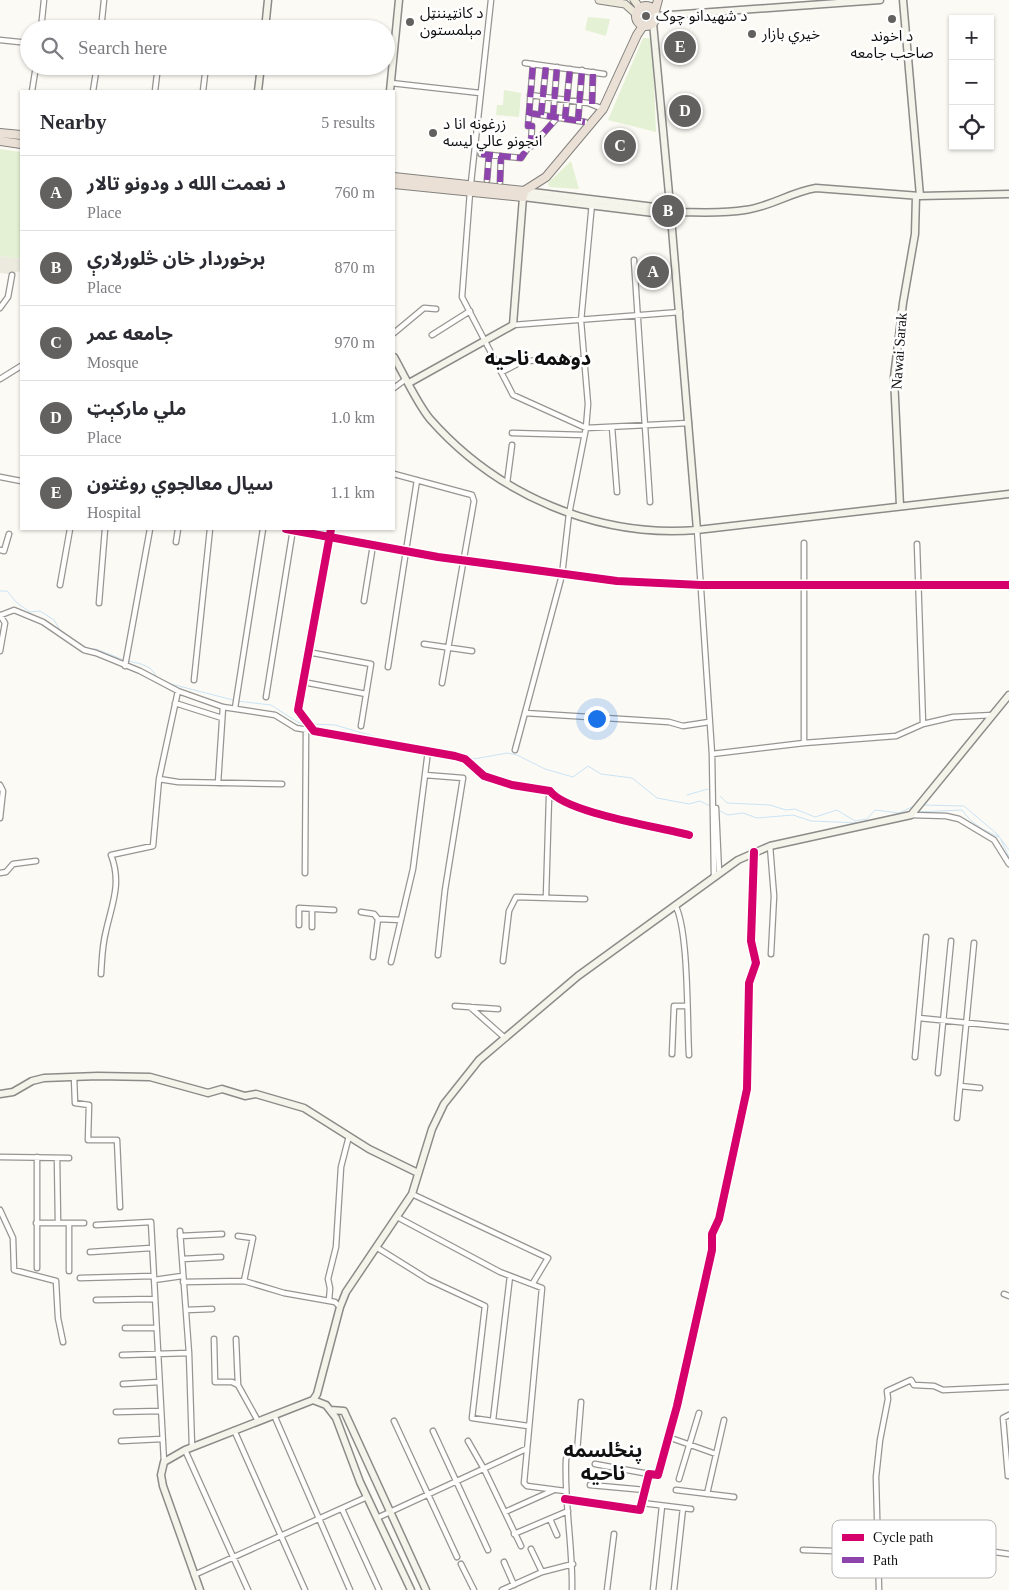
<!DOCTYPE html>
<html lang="en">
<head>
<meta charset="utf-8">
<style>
	:root { --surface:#fff; --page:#f2f2f3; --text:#2b2b33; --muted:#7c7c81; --line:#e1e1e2; --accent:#62615f }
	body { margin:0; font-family:"Times New Roman","Noto Sans Arabic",serif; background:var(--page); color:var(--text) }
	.controls { position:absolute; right:15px; top:15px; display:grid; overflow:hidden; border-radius:0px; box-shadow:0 1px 4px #0004 }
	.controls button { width:45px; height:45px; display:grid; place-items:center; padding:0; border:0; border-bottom:1px solid var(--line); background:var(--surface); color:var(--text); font:25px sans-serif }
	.you { position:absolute; left:596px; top:718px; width:18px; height:18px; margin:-12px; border:4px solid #fff; border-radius:50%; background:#1a73e8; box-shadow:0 0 0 8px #1a73e833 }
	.badge { display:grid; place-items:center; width:32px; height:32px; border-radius:50%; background:var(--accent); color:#fff; font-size:16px; font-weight:700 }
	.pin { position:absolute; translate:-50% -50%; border:2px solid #fff; box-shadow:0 1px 5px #0006 }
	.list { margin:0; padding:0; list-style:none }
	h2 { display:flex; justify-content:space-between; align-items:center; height:65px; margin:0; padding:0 20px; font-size:21px }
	h2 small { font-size:16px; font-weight:400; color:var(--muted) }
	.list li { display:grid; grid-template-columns:32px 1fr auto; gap:15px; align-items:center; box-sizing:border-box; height:75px; padding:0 20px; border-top:1px solid var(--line) }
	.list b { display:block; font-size:19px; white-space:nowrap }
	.list p { margin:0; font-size:16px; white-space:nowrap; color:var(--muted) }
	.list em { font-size:16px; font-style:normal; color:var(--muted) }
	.icon { flex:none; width:28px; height:28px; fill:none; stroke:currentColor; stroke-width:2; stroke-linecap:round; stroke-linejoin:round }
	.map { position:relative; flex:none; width:1009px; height:1590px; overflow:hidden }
	.search { position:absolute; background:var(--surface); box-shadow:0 1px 4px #0004; left:20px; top:20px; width:375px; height:55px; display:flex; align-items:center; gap:12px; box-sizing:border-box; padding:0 18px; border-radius:28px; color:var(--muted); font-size:19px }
	.panel { position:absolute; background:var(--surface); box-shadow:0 1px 4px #0004; left:20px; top:90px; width:375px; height:440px; border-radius:0px }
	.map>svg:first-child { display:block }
</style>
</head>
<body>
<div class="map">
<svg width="1009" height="1590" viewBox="0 0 1009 1590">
	<rect width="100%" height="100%" fill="#fcfaf4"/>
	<path fill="#e4f1d4" d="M588 17 610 19 606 36 585 30Z
		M643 38H652L656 132 608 120Z
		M504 90 521 93 519 117 496 115 497 105H503Z
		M0 149 21 152V259L0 256Z
		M571 161 579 189 549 187 548 183Z"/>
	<path fill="#ece9df" d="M0 256 21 259V271L9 274 0 273Z"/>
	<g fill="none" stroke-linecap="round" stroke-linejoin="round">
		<path stroke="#cae4f6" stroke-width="1" d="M0 591H7L17 603 30 612 40 611 54 620 60 630 87 649H96L124 660
			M128 661C141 664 152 665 157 678
			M167 683 237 701 271 705 299 723 307 724
			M311 724 335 725 383 739 455 751 474 759 507 753 517 755 545 769 573 777 588 766 601 774 632 778 657 798 689 804 700 801 710 806
			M687 795 708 789
			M720 796 727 803 770 805 786 810 795 809 815 817 837 810 855 821 867 819 875 810 899 813 916 805
			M923 805 964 806 997 834 1009 850
			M720 811 728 815 743 813 757 818 793 815 811 821 860 823
			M916 812 962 810C972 824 983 830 999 837
			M1001 840 1009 857"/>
		<defs>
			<path id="street" d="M491 0 470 192 462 297 513 395 586 428 689 423
				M41 29 44 0
				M101 29 104 0
				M0 40 29 43
				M525 63 604 74
				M240 66 261 68
				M391 83 480 93
				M32 91 36 66
				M93 91 97 66
				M155 91 158 66
				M203 91 206 66
				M530 95 588 103 603 109
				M592 104 593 72
				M529 113 585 122
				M541 115 546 66
				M553 117 557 67
				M565 119 570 69
				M578 121 582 70
				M532 146 557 118
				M481 154 521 158 531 143 532 126H528L533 64
				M487 180 489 155
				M500 182 501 156
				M634 260 650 502
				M0 308 8 297 12 275
				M513 325 680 312
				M394 333 424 308 436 309
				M432 335 470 311
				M502 372 523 361 583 359
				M0 379 21 366
				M394 388 406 379
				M612 427 617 492
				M512 433 584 435
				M394 474 472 495 474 501 442 683
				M0 477 21 481
				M507 483 512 445
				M286 529 438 557 617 581 701 585H1009
				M331 529 298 710 314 731 455 756 465 759 484 776 512 785 550 791C566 813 660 827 689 835
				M697 530 712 754 714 876
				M176 542 178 529
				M917 544 923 724
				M0 550 4 551 9 534
				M60 585 70 529
				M364 601 373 545
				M99 603 105 529
				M0 615 5 623 0 651
				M1 615 14 610 43 622 84 650 96 653 140 671 178 691 223 707 275 715 296 728 314 731
				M424 644 472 651
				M308 652 371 664 361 726
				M125 666 150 529
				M388 667 417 480
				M194 680 210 529
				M303 682 366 694
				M266 697 293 529
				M175 703 222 718
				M235 708 263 529
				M525 713 669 722 683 726 709 722
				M804 743V543
				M515 750 562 575 569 514 586 428 588 404 581 321 592 203
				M712 754 804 743 896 736 923 724 953 717 993 715
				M425 775 463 778 445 890 438 955
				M159 779 178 782 282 784
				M218 783 223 707
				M0 785 3 791 0 818
				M716 808 719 872
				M911 815 946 816 959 819 994 840 1009 864
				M770 846 774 896 771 954
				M0 873 6 872 13 864 36 861
				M305 873 306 731
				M546 897 549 797 555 798
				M675 905C689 928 687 1024 689 1055
				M312 909V927
				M361 912 374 914 378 919 401 920
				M299 925V908L334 910
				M373 957 378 919
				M503 961 509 911 516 897 585 899
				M391 962 413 869 428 751
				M101 974C102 960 102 946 106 931 112 904 122 883 111 855L153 846 159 779 178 691
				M455 1006 498 1009
				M470 1007 505 1038
				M919 1018 1009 1027
				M672 1054 674 1006H686
				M915 1057 926 937
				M938 1073 951 941
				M74 1077 75 1103 89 1105 88 1140H117L120 1207
				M960 1086 980 1088
				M957 1118 974 943
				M0 1157 69 1158
				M37 1157V1268
				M57 1158 58 1223
				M412 1194 548 1258 533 1283
				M0 1210 13 1238 14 1270 56 1281 58 1318 63 1342
				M397 1217 500 1272 542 1288 524 1483 527 1486 565 1491
				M36 1223H84
				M96 1225 151 1222 164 1462
				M180 1231 189 1353 192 1447
				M180 1236 222 1234
				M238 1236 253 1238 244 1281
				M376 1247 429 1280 485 1306 472 1418 528 1426
				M90 1252 151 1248
				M182 1259 221 1257
				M69 1271V1223
				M80 1278 153 1276
				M154 1280 182 1276
				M183 1282 244 1281 284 1293 335 1302 340 1307
				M1004 1294 1009 1296
				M96 1300 154 1299
				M329 1301 330 1288 328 1279 336 1247 341 1167 349 1136
				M186 1310 212 1309
				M125 1328H156
				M214 1339 215 1382H232L238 1385 258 1421
				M236 1339 238 1385
				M122 1355 189 1353
				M123 1384 159 1382
				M116 1412 160 1411
				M274 1415 350 1590
				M493 1420 510 1276
				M394 1421 457 1557
				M234 1430 305 1590
				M433 1431 488 1550
				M668 1437 716 1454
				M121 1441 162 1439
				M468 1441 484 1469 521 1546
				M185 1450 248 1590
				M595 1464 649 1474
				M1008 1476 1003 1418 1009 1415
				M679 1479 699 1413
				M590 1485 645 1490
				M676 1490 734 1497
				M707 1494 724 1420
				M565 1499 640 1510 649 1474 658 1475 677 1406 712 1250V1234L719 1219 747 1089 749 983 756 963 751 941 754 852
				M642 1503 691 1509
				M342 1509 379 1590
				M505 1512 554 1490
				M377 1518 526 1449
				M550 1519 557 1535
				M514 1534 568 1511
				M531 1549 542 1572
				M803 1550 956 1555 988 1551 1009 1554
				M504 1562 514 1585
				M461 1564 474 1590
				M194 1575 367 1497
				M502 1590 542 1572 573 1564
				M572 1590C573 1546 564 1503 566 1459L568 1455 577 1452 581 1402
				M607 1590 614 1534
				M653 1590 662 1506
				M674 1590 683 1508
				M879 1590 876 1477 880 1440 888 1399 887 1391 911 1380 914 1385 934 1386 943 1390 1009 1387"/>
			<path id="secondary" d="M903 0 920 196
				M656 16 880 0
				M653 23 670 205
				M265 29 268 0
				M258 91 261 66
				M390 91 399 0
				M524 191 663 208
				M674 212C697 212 722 214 745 210 770 207 791 192 816 188L920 196 1009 194
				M671 217 697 530 1009 494
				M394 357C404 375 418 405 430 419 497 495 597 538 697 530
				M409 383 513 325 523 197 662 214
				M900 506 894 377 903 303 915 234 916 196
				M0 1094 13 1092 32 1081 44 1078 98 1076 150 1077 208 1093 222 1089 245 1096 256 1094 304 1108 369 1149 418 1173
				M313 1400 326 1405 336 1418 360 1482 411 1590
				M331 1410 344 1411 426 1590
				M200 1590 163 1486 161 1475 164 1462 185 1450 313 1400 317 1394 340 1307 346 1292 412 1194 432 1129 444 1104 479 1060 578 976 738 860 770 846 911 815 1009 695"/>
			<path id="primary" d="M599 0 625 4 636 14
				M634 0 640 8"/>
			<path id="highway" d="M636 16a10 10 0 1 1 20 0a10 10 0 1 1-20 0Z
				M655 11 658 0
				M0 133 21 135
				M0 141 21 144
				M394 177 524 191 546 177 603 109 637 35 643 26
				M394 184 523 197 524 191"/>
		</defs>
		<use href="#street" stroke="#969592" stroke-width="7"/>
		<use href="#secondary" stroke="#8c8b89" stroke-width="9"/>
		<use href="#primary" stroke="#83827f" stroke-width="9"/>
		<use href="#highway" stroke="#83827f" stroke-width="10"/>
		<use href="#street" stroke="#fffefd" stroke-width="4.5"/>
		<use href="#secondary" stroke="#f5f4ea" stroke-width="6"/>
		<use href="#primary" stroke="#ede9da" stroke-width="7"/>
		<use href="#highway" stroke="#eae0d5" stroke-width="8"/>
		<path stroke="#8e44ad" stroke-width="6" stroke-dasharray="12 6" stroke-linecap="butt" d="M592 104 593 72
			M529 113 585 122
			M541 115 546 66
			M553 117 557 67
			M565 119 570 69
			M578 121 582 70
			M532 146 557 118
			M481 154 521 158 531 143 532 126H528L533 64
			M487 180 489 155
			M500 182 501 156"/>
		<defs>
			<path id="cycleway" d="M286 529 438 557 617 581 701 585H1009
				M331 529 298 710 314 731 455 756 465 759 484 776 512 785 550 791C566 813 660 827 689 835
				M565 1499 640 1510 649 1474 658 1475 677 1406 712 1250V1234L719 1219 747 1089 749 983 756 963 751 941 754 852"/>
		</defs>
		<use href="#cycleway" stroke="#fff" stroke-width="11"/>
		<use href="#cycleway" stroke="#d6006c" stroke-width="8"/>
	</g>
	<g fill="#62615f" stroke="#fff" stroke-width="2">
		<circle cx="646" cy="16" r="5"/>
		<circle cx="892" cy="19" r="5"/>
		<circle cx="410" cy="22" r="5"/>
		<circle cx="752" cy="34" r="5"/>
		<circle cx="433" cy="133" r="5"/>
	</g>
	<g text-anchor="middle" stroke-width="5" stroke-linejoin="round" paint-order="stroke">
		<g font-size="15" fill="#0f0f0f" stroke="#fff" text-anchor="start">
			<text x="420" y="18">د کانټيننټل<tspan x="420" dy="17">مېلمستون</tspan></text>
			<text x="656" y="21">د شهيدانو چوک</text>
			<text x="762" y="39">خیري بازار</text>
			<text x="892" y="41" text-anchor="middle">د اخوند<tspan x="892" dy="17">صاحب جامعه</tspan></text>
			<text x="443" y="129">زرغونه انا د<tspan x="443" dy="17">انجونو عالي لیسه</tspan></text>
		</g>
		<g font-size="15" fill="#0f0f0f" stroke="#fff">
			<text transform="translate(899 351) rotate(-86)" y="5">Nawai Sarak</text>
		</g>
		<g font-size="20" font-weight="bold" fill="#0f0f0f" stroke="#fff">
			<text x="538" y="365">دوهمه ناحیه</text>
			<text x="603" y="1457">پنځلسمه<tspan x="603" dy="23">ناحیه</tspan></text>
		</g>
	</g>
	<rect x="832" y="1520" width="164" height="58" rx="8" fill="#fff" stroke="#b7b7b7" stroke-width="1"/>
	<rect x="842" y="1534" width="22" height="7" fill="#d6006c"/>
	<rect x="842" y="1557" width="22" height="6" fill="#8e44ad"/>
	<g font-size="14" fill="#0f0f0f">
		<text x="873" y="1542">Cycle path</text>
		<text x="873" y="1565">Path</text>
	</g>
</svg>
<div class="controls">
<button>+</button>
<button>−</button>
<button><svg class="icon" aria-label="locate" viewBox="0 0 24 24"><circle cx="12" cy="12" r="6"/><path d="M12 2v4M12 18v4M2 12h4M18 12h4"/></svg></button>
</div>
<div class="you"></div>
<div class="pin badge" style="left:653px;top:272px">A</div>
<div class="pin badge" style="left:668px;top:211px">B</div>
<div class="pin badge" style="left:620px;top:146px">C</div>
<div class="pin badge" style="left:685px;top:111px">D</div>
<div class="pin badge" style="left:680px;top:47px">E</div>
<div class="search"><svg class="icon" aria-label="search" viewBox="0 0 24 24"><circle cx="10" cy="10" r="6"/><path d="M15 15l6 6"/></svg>Search here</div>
<section class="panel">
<h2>Nearby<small>5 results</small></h2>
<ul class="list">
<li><span class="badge">A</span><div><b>د نعمت الله د ودونو تالار</b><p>Place</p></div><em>760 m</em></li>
<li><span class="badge">B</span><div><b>برخوردار خان څلورلارې</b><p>Place</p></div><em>870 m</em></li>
<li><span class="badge">C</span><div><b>جامعه عمر</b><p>Mosque</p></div><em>970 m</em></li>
<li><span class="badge">D</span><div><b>ملي مارکېټ</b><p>Place</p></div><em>1.0 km</em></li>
<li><span class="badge">E</span><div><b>سيال معالجوي روغتون</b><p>Hospital</p></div><em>1.1 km</em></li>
</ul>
</section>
</div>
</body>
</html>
